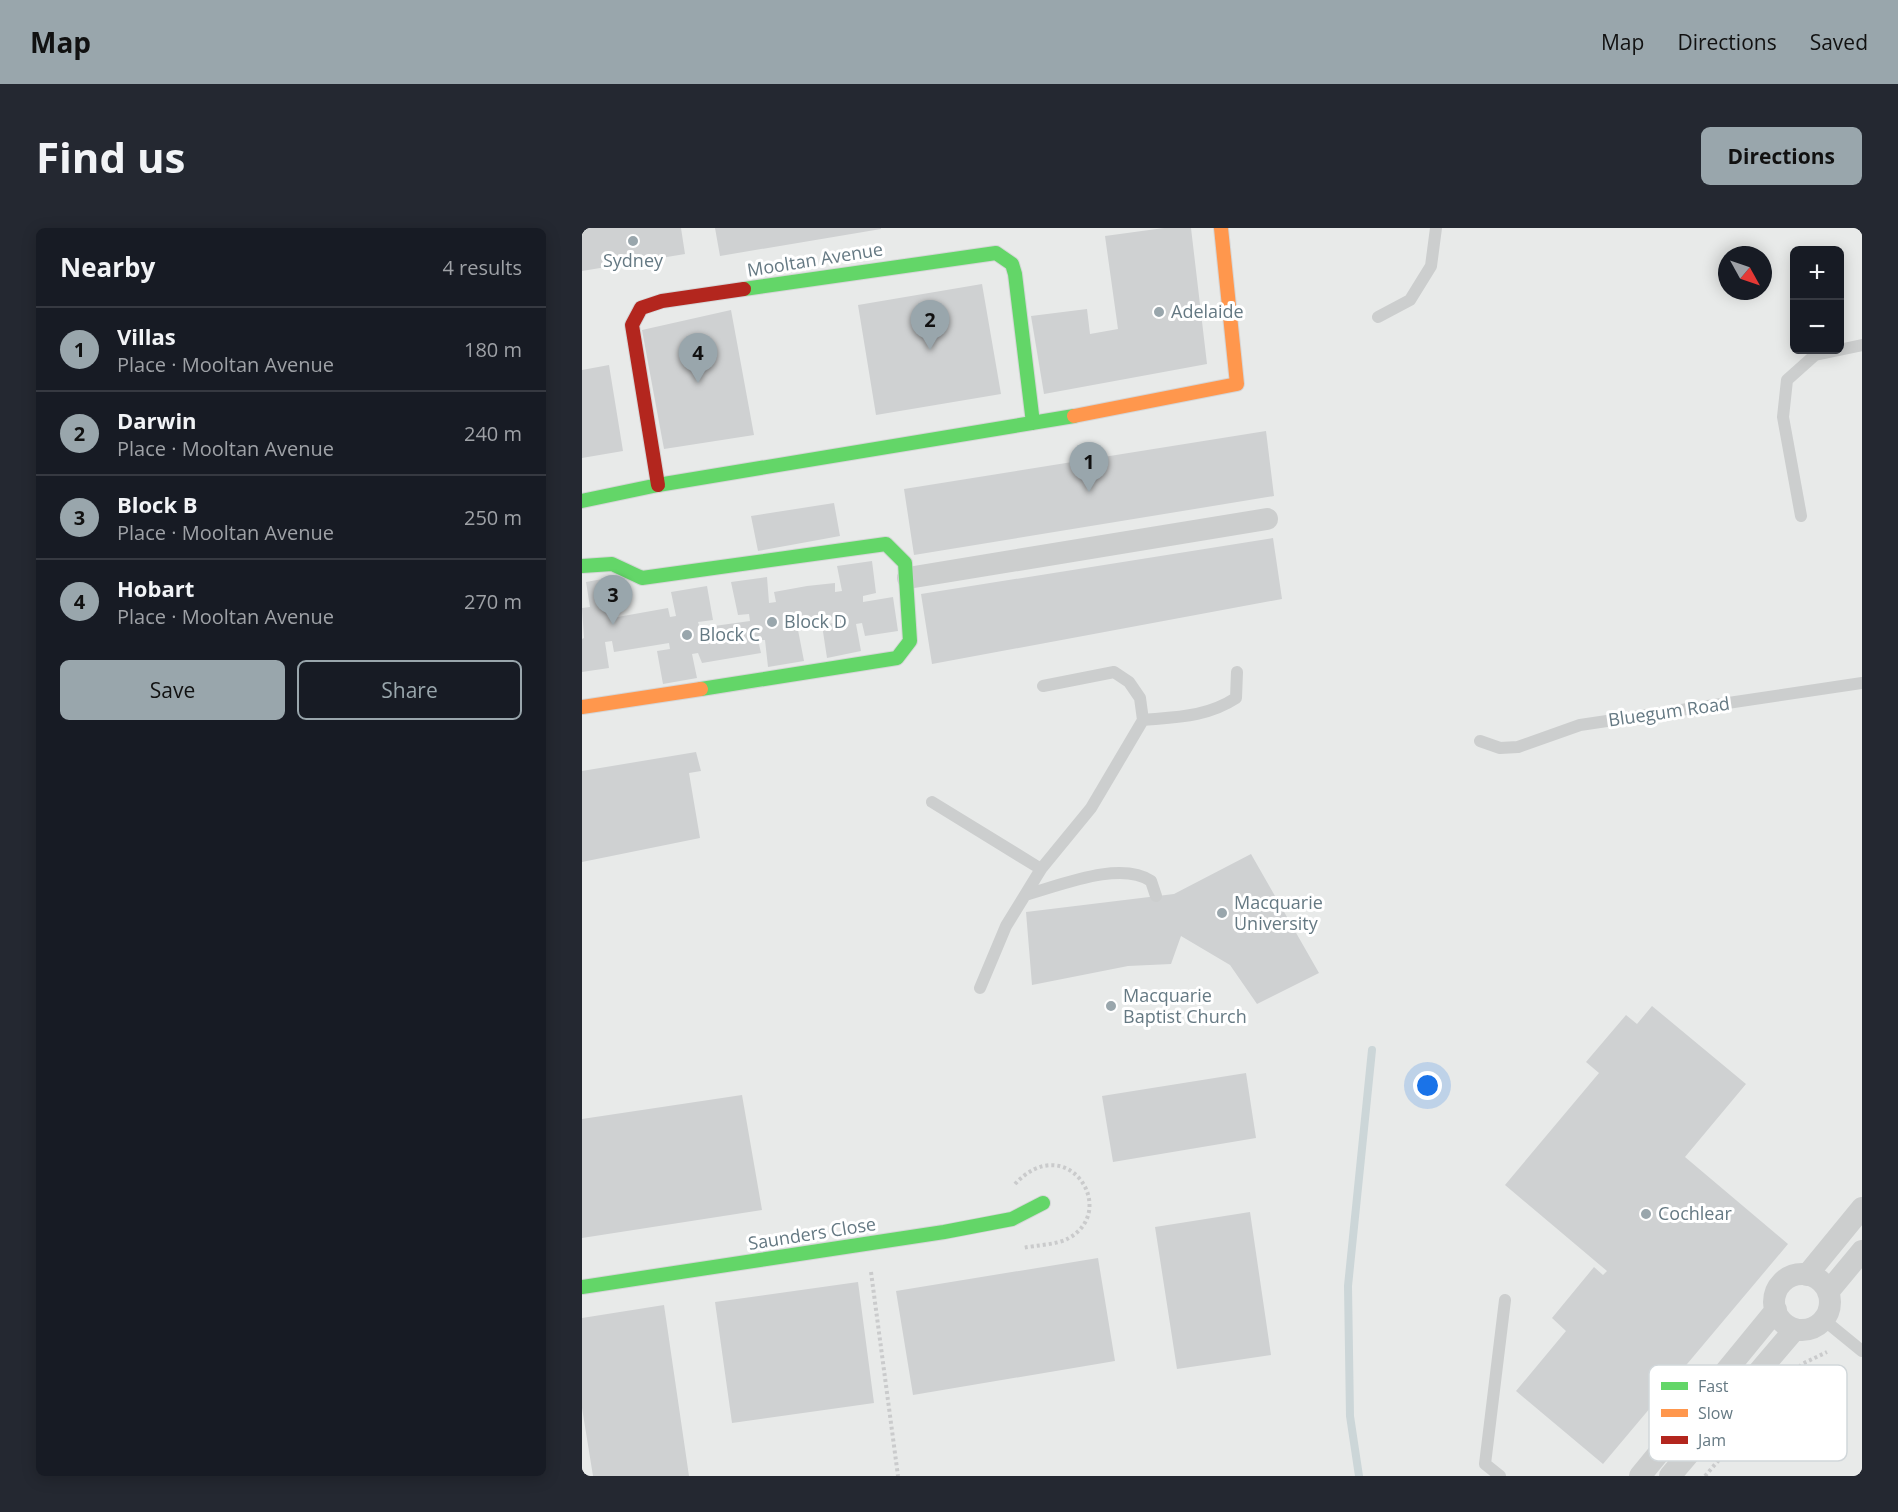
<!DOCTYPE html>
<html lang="en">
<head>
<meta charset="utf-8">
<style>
	:root { --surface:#171b24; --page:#242831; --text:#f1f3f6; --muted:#9ea1a6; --line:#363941; --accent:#99a6ac }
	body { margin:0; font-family:"Open Sans",sans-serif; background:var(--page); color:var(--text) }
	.controls { position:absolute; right:18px; top:18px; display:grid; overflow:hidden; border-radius:9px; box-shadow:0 3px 15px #0003 }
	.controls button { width:54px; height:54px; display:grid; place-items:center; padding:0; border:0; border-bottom:2px solid var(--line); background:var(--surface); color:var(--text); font:30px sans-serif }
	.compass { position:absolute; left:1136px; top:18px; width:54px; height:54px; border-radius:50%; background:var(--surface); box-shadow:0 3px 15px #0003; rotate:130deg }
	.you { position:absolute; left:846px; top:858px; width:21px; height:21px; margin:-15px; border:4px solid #fff; border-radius:50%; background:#1a73e8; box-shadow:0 0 0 9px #1a73e833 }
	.badge { display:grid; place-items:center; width:39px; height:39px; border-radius:50%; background:var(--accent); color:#111; font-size:20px; font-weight:700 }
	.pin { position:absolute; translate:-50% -50px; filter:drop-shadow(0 2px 3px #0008) }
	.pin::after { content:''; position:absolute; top:32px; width:21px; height:18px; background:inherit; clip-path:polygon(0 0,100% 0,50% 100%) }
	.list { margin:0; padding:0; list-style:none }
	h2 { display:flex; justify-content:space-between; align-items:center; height:78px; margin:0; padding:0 24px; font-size:26px }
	h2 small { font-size:20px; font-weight:400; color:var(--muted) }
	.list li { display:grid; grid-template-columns:39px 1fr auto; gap:18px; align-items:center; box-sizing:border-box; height:84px; padding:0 24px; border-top:2px solid var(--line) }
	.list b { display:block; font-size:22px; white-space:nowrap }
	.list p { margin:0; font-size:20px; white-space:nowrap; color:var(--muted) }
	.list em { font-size:20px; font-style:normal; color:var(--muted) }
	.actions { display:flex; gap:12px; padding:18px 24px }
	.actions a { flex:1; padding:14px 0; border:2px solid var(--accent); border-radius:9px; text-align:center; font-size:21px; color:var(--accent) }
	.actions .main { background:var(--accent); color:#111 }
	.map { position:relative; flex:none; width:1280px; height:1248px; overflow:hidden; border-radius:9px }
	header { display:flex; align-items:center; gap:36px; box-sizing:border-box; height:84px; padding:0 30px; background:var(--accent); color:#111 }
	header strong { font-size:28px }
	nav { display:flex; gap:33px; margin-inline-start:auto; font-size:21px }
	.intro { display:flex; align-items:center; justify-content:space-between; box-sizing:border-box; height:144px; padding:0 36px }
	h1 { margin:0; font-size:42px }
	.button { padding:15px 27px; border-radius:9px; background:var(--accent); color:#111; font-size:21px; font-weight:700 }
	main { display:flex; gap:36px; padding:0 36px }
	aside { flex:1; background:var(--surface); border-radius:9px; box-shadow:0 3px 15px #0003 }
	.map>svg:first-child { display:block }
</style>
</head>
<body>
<header>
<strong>Map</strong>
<nav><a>Map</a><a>Directions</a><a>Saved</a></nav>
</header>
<div class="intro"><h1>Find us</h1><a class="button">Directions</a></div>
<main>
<aside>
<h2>Nearby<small>4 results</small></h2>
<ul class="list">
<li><span class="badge">1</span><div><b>Villas</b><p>Place · Mooltan Avenue</p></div><em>180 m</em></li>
<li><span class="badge">2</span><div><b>Darwin</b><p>Place · Mooltan Avenue</p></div><em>240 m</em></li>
<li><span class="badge">3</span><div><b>Block B</b><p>Place · Mooltan Avenue</p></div><em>250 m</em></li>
<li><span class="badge">4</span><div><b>Hobart</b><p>Place · Mooltan Avenue</p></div><em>270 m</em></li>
</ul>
<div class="actions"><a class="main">Save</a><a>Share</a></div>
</aside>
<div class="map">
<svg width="1280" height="1248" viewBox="0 0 1280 1248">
	<rect width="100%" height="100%" fill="#f9f9f9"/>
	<path fill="#e8eae9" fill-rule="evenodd" d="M0 0H1280V1248H0ZM1212 22H1258V122H1212ZM1145 27H1181V63H1145Z"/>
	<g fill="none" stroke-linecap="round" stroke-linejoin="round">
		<path stroke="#ccd6d8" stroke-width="8" d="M777 1248 768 1188 766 1058 790 822"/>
	</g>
	<path fill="#cfd1d2" d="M0 0H99L103 26 0 43Z
		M133 0H299V1L138 28Z
		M582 0H609L625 136 462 166 449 88 505 81 508 106 536 101 523 8Z
		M400 56 419 166 294 187 276 77Z
		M149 82 172 207 82 221 60 102Z
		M27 137 41 223 0 230V142Z
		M684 203 692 268 332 327 322 261Z
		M252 275 258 308 176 323 169 288Z
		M691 310 700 371 350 436 339 366Z
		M290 333 294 365 281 368V374L311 369 316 403 283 408 280 395 274 396 279 423 245 430 240 397 251 395 250 389 203 397 204 402H216L222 433 186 439 183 412H176L179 425 120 435 116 425 110 426 115 450 81 456 75 423 88 421 87 415 32 424 30 413 23 414 27 440 0 444V411L2 410 0 380 8 379 4 354 37 348 43 382 29 384 30 390 86 380 88 389 94 388 89 364 125 358 131 392 116 394 118 400 168 393 167 386 156 387 149 354 185 349 187 375 194 374 192 364 225 358 253 355V364L260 363 255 338Z
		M114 524 119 543 107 545 118 610 0 634V543Z
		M669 626 737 745 675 776 648 737 599 708 589 736 546 738 450 757 444 684 592 666Z
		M1070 778 1164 856 1103 929 1206 1016 1021 1236 934 1163 984 1103 970 1090 1012 1039 1021 1047 1025 1043 923 957 1017 845 1004 834 1044 787 1055 796Z
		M664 845 674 910 531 934 520 868Z
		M160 867 180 982 0 1010V891Z
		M668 984 689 1127 595 1141 573 999Z
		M516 1030 533 1133 331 1167 314 1063Z
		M276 1054 292 1175 150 1195 133 1074Z
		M82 1077 107 1248H11L0 1180V1090Z"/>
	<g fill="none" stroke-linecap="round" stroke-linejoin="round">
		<defs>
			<path id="fast" d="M162 61 414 25 430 36 433 46 451 195
				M0 273 76 257 492 188
				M0 338 30 336 60 350 304 316 323 335 328 413 315 430 119 461
				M0 1059 362 1004 430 991 461 975"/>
			<path id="slow" d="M492 188 655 156 639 0
				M0 479 119 461"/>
			<path id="jam" d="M76 257 50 97 59 80 80 73 162 61"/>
		</defs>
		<use href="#fast" stroke="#d5d6d7" stroke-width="16"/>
		<use href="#slow" stroke="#d5d6d7" stroke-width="16"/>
		<use href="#jam" stroke="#d5d6d7" stroke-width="16"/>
		<path stroke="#cacbcc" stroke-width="4" stroke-dasharray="3 3" stroke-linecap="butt" d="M433 956C484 901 538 981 487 1010 475 1017 454 1017 441 1020
			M289 1044 316 1248
			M1123 1248 1220 1136 1245 1124"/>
		<path stroke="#cccece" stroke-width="12" d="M796 89 828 72 849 38 854 0
			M1219 288 1201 189 1205 152 1233 127 1280 117
			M561 492C595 489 625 489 654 470L655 444
			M898 513 918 520 936 519 998 497 1280 455
			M350 574 459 641
			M443 667C477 658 538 632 569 653L574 668
			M398 760 424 698 459 641 509 580 561 492 558 470 547 454 532 444 461 458
			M1242 1092 1280 1123
			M918 1248 903 1236 923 1072"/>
		<path stroke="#cccece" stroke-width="22" d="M326 350 685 291
			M1192 1074a28 28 0 1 1 56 0a28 28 0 1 1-56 0Z
			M1225 1047 1280 980
			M1246 1064 1280 1023
			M1058 1248 1194 1082
			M1088 1248 1213 1101"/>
		<use href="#fast" stroke="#63d668" stroke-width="14"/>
		<use href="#slow" stroke="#ff974d" stroke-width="14"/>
		<use href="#jam" stroke="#b3261e" stroke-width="14"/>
	</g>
	<g fill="#99a6ac" stroke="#fff" stroke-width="2">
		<circle cx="51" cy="13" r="6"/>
		<circle cx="577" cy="84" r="6"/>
		<circle cx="190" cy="394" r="6"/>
		<circle cx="105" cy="407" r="6"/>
		<circle cx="640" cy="685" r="6"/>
		<circle cx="529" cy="778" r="6"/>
		<circle cx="1064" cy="986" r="6"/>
	</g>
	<g text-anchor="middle" stroke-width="6" stroke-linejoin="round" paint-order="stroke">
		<g font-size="18" fill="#657983" stroke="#fff">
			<text transform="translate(233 32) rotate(-9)" y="6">Mooltan Avenue</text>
			<text transform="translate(1087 484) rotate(-8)" y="6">Bluegum Road</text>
			<text transform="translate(230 1006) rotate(-9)" y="6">Saunders Close</text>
		</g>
		<g font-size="18" fill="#657983" stroke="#fff" text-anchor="start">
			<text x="51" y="39" text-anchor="middle">Sydney</text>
			<text x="589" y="90">Adelaide</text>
			<text x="202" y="400">Block D</text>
			<text x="117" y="413">Block C</text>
			<text x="652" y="681">Macquarie<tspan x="652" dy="21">University</tspan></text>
			<text x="541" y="774">Macquarie<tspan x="541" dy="21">Baptist Church</tspan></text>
			<text x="1076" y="992">Cochlear</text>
		</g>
	</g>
	<rect x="1067" y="1137" width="198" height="96" rx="9" fill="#fff" stroke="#d1d7da" stroke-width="1.5"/>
	<rect x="1079" y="1154" width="27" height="8" fill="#63d668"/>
	<rect x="1079" y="1181" width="27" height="8" fill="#ff974d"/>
	<rect x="1079" y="1208" width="27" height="8" fill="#b3261e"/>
	<g font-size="16" fill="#657983">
		<text x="1116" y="1164">Fast</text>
		<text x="1116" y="1191">Slow</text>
		<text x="1116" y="1218">Jam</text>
	</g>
</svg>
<div class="controls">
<button>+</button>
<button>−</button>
</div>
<svg class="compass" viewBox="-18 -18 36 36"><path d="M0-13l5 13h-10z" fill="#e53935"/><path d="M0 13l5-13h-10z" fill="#9ea1a6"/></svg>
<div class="you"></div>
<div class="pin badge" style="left:507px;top:264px">1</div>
<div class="pin badge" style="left:348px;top:122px">2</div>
<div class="pin badge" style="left:31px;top:397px">3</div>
<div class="pin badge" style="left:116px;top:155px">4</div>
</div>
</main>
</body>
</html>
